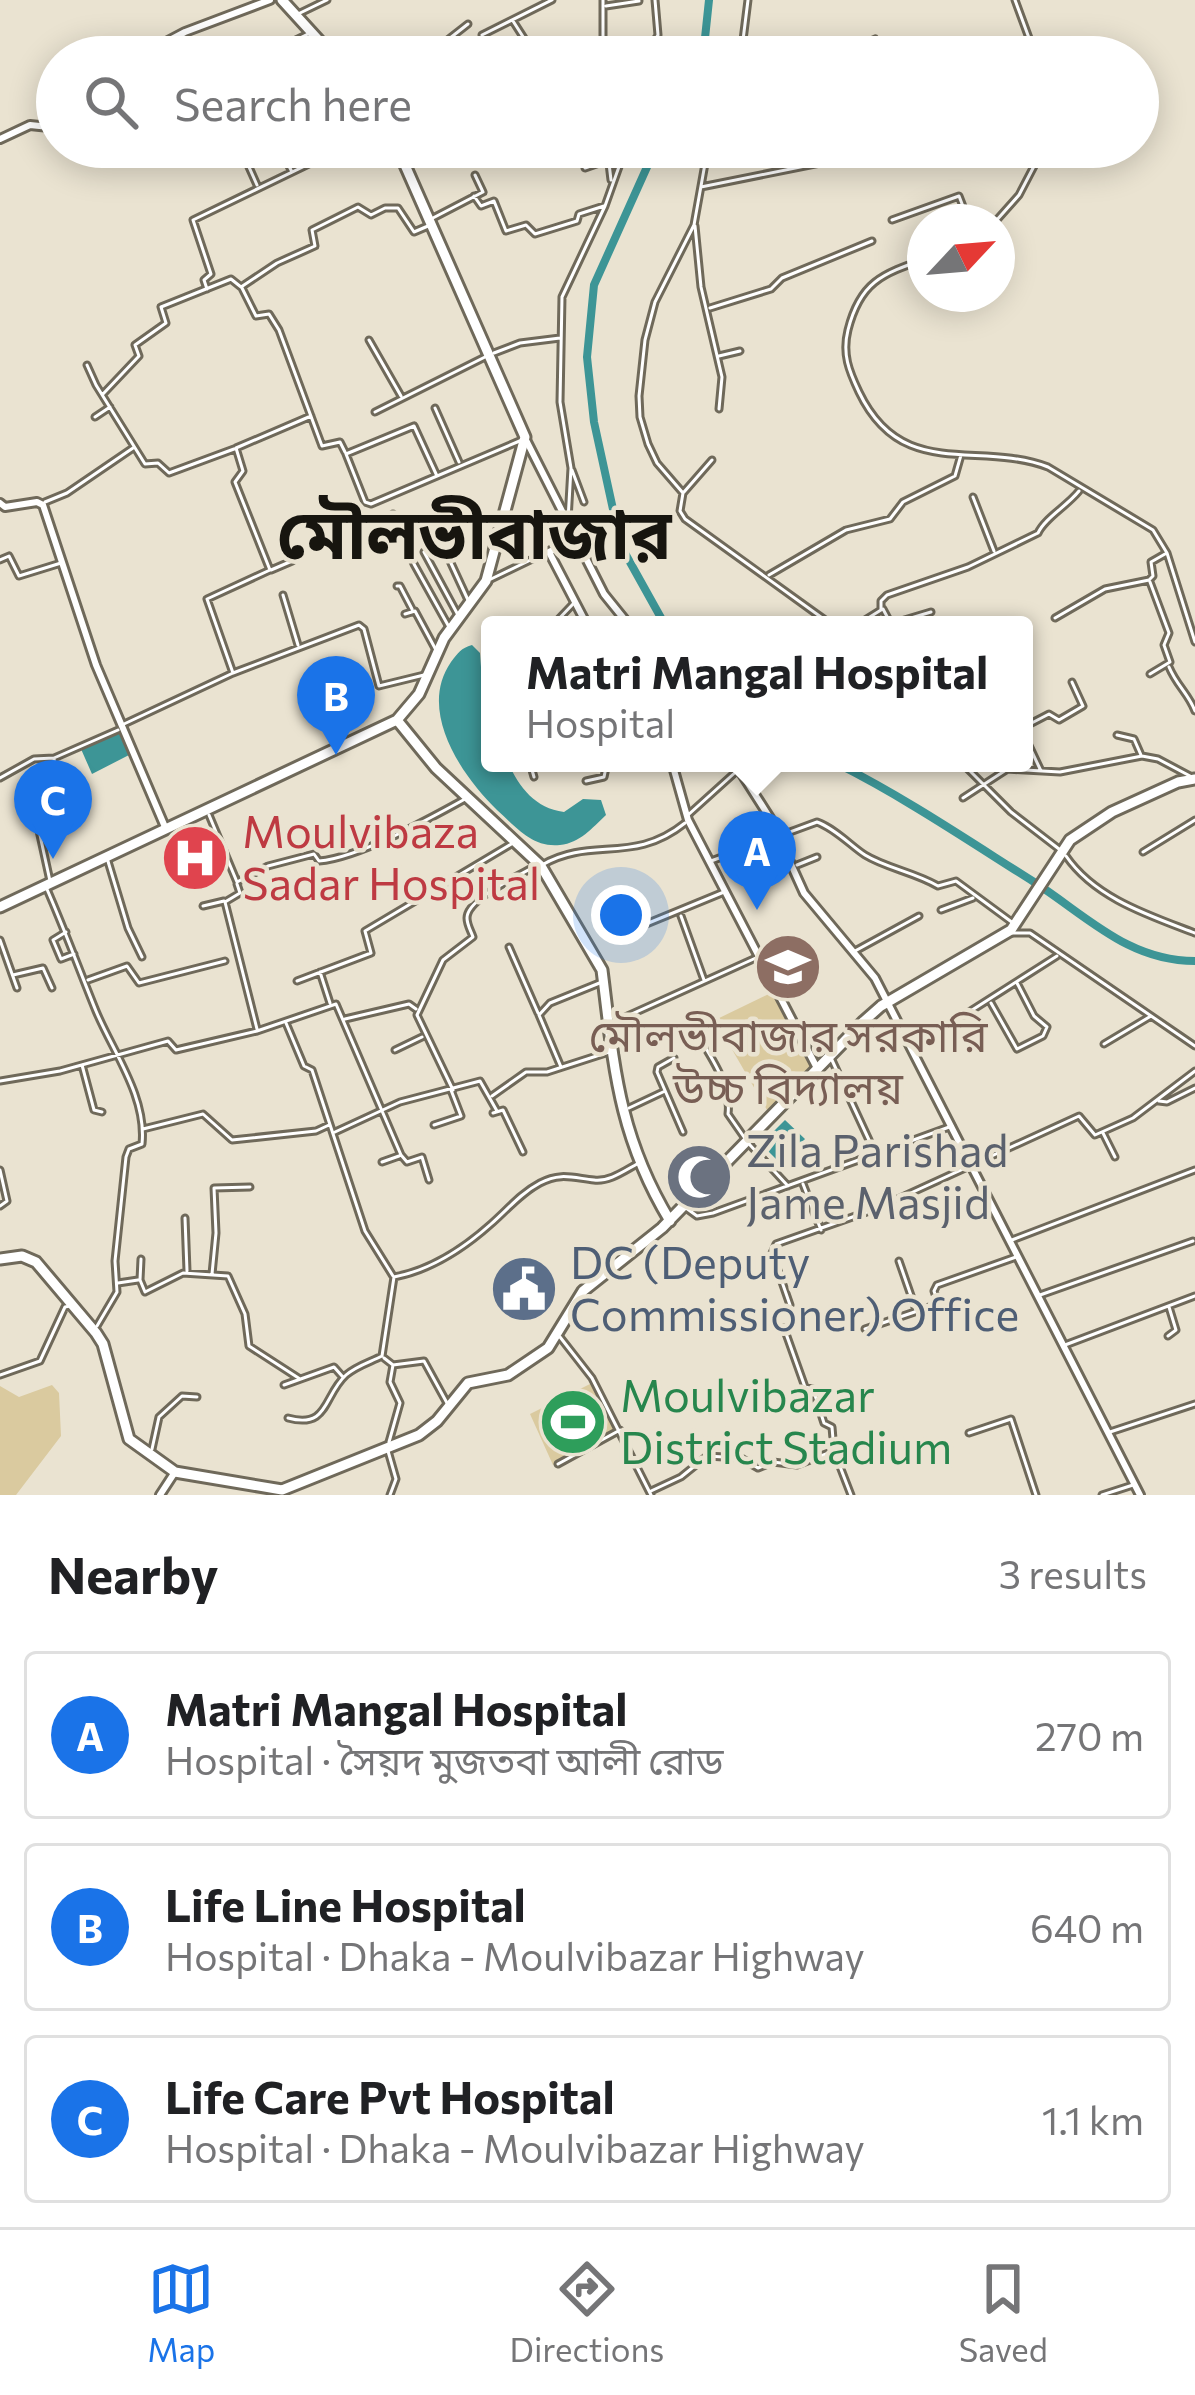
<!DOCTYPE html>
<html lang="en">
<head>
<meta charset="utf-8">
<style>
	:root { --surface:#fff; --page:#f6f6f6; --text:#202124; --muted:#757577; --line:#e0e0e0; --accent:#1a73e8 }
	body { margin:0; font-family:Commissioner,"Noto Sans Bengali",sans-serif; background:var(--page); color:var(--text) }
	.compass { position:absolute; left:907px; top:204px; width:108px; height:108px; border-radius:50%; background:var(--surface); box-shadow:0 6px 30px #0003; rotate:64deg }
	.you { position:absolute; left:621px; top:915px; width:42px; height:42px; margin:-30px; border:9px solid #fff; border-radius:50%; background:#1a73e8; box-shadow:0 0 0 18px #1a73e833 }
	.badge { display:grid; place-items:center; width:78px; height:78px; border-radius:50%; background:var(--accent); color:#fff; font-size:39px; font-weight:700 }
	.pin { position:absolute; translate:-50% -99px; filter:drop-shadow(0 3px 6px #0008) }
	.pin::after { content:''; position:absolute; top:63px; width:42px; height:36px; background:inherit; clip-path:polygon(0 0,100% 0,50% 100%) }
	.popup { position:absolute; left:481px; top:616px; width:552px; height:156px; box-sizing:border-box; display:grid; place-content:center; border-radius:12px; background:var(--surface); filter:drop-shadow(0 3px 9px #0005); font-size:39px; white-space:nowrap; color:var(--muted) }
	.popup b { font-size:45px; color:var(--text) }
	.popup::after { content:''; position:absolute; left:50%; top:100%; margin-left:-24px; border:24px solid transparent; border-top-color:var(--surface) }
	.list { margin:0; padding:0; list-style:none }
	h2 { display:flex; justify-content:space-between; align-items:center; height:156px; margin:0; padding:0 48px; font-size:51px }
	h2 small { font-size:39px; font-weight:400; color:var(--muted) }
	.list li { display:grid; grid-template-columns:78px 1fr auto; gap:36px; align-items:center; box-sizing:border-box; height:168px; margin:0 24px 24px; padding:0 24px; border:3px solid var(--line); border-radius:12px }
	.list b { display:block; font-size:45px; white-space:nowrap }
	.list p { margin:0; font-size:39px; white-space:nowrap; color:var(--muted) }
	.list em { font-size:39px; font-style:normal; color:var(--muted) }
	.icon { flex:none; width:66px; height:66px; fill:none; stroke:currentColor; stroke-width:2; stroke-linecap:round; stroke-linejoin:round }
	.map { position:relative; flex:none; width:1195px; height:1495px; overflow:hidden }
	.search { position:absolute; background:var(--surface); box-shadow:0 6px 30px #0003; left:36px; right:36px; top:36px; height:132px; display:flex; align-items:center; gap:30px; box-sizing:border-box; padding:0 42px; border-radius:66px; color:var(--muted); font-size:45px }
	.sheet { height:732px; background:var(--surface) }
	nav { display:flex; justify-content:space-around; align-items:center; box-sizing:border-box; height:168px; border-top:3px solid var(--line); background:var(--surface); font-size:33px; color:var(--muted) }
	nav a { display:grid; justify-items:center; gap:6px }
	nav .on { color:var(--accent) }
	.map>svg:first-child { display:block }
</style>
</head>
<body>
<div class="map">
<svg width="1195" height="1495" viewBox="0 0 1195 1495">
	<rect width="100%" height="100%" fill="#eae3d1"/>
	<path fill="#daca9f" d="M773 992 814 1067 767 1110 715 1020Z
		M592 1383 618 1430 553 1465 530 1414Z
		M52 1385 59 1393 61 1436 16 1495H0V1386L19 1397Z"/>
	<path fill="#3d9596" d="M472 645 480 653C482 691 490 725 490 763H508C520 788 535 808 564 812L583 799 601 800 606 815C592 828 580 843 560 845 532 848 516 827 497 810 462 776 417 711 451 662 458 653 461 648 472 645Z
		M118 731 129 755 92 774 81 749Z
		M785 1120 805 1139 781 1164 761 1144Z"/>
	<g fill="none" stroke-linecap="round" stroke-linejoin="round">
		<path stroke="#3d9596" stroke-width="8" d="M703 57 709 0
			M656 147 594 285 587 357 594 422 621 546 665 625
			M836 763C904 797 969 841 1034 882 1087 916 1128 961 1195 961"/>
		<defs>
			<path id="minor" d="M603 0V57
				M1015 0 1036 57
				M606 6 639 1
				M298 14 327 0
				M513 21 536 57
				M482 35 552 0
				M784 56 785 57
				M261 57 308 34
				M407 57 445 42 468 24
				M651 57 650 48 658 35 655 0
				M734 57 743 40 748 0
				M834 57 875 39 886 57
				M240 147 257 185
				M279 147 291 170
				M607 147 611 180
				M708 147 694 225 655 302 645 340 639 396 640 417 648 444 657 463 683 493 680 511 685 519 832 625
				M585 168 605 161
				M701 187 835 160 935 147
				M474 196 481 206 494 201 506 231 526 225 535 234 577 221 579 214 604 206
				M431 219 483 192 475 175
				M892 220 959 196 969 222
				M995 222 1019 195 1044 147
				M695 226 701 287 722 377 719 409
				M925 259C882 274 860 282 848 330 842 354 849 371 859 392 902 482 977 440 1048 467L1153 530 1167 553 1195 642
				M242 288 256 316 269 314 279 330 322 446 340 442 345 452
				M207 289 204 280 211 274 193 220 344 147
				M710 308 771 289 782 278 872 241
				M369 340 401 396
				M494 353 520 343 560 338
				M719 356 740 351
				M87 365 96 385 145 464 158 463 169 473 234 449
				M103 394 139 356 135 345 166 323 161 307 231 279 241 287 277 263 315 246 312 230 358 207 371 215 385 208H398L414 232 428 226
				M435 408 459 462
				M375 412 485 357
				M95 417 110 407
				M572 470 584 502
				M437 476 414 426 346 454 365 502 371 504 522 440
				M684 492 712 460
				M973 497 994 551
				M45 502 67 493 133 448
				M393 514 414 564 449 627
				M568 520 571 468 560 402 562 297 605 206 626 147
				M453 541 450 561 468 600
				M424 552 458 615
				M0 560 9 556 19 576 61 563
				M271 570 292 561 290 555
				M769 575 846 530 890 519 903 502 955 476 961 455
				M491 579 547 552
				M1150 582 1169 633 1164 645 1170 662 1150 674
				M397 586H400L412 609
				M283 595 298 645
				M883 609 891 624 931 612
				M405 614 415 611 436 650
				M1055 618 1105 589 1149 580 1153 576 1151 562 1165 554
				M553 625 573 604
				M857 625 881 610V601L887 595 968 567 1038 533C1045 518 1067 506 1079 491
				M1169 667C1177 686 1188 693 1195 711
				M233 673 207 599 270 570 235 482 243 471 236 448 311 416
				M124 724 233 673 359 625 364 629 379 686 424 675
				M1024 727 1049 714 1059 720 1083 706 1072 682
				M1024 735 1041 771
				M1117 735 1134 739 1141 755
				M530 763 534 777
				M962 763 1011 812 1059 849
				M989 763 1007 769 1060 772 1142 756 1158 759 1190 776
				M0 778 34 759 54 758 118 730
				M586 781 604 777 607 763
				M963 798 1006 770
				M209 815 237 882 268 866 314 854 319 861C358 858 429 819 465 799
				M688 815 739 769
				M1143 852 1195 820
				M1066 856C1095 898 1148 915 1195 933
				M107 858 128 928 142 957
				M711 861 817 822C836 829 851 846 865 855 886 868 914 872 938 886L956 881 1013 923
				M542 865C592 836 633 865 685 823
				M797 865 817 857
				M50 881 33 803 57 788 54 758
				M237 884 240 893 225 902 257 1029
				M46 887C64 928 79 969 96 1011 113 1052 147 1097 142 1144L129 1149 126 1157 115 1261 117 1292 97 1326
				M203 906 224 901
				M941 910 973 898
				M681 916 704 980
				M634 929 724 892
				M66 932 53 940 61 959 74 954
				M1013 933H1030L1195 1046
				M0 940 17 988
				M509 947 538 1013
				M855 951 919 916
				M320 972 330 1003
				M13 975 43 968 52 988
				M88 980 127 966 139 983 225 961
				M297 981 371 953 365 931 513 843
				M991 1003 1017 1049 1043 1036 1047 1027 1034 1016 1017 983
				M345 1019 409 1004 416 1009
				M614 1022 758 957
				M286 1023 304 1066 312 1070 365 1231 393 1276
				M691 1024C706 1050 732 1083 728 1114L744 1137
				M1104 1044 1151 1016
				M914 1047 1057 956
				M395 1050 422 1037
				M674 1058 658 1067 657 1072 683 1132
				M831 1058 875 1153
				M82 1065 94 1110 102 1112
				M561 1067 539 1015 550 1003 602 982
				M0 1081 60 1071 168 1041 176 1050 257 1031 336 1004 401 1155 407 1162 422 1157 429 1180
				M453 1090 417 1015 443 960 473 937C471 931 467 925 467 918 467 898 520 876 535 866
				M492 1096 526 1072H547L609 1052
				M1159 1101 1167 1102 1195 1088
				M629 1108 663 1092
				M493 1113 503 1110 523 1152
				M434 1125 461 1116 451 1090
				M143 1129 203 1114 232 1140 316 1131 329 1125
				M335 1132 400 1102 480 1081 497 1111
				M1103 1133 1115 1157
				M750 1145 788 1186
				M382 1162 399 1156
				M0 1170 7 1201 0 1206
				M803 1184 821 1230
				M686 1208 697 1216 713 1213 952 1126
				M185 1218 187 1271
				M1012 1240 1195 1170
				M141 1259 140 1280 145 1292 183 1273 228 1276 245 1314 249 1346 300 1379
				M899 1261 916 1310
				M212 1274 216 1233 214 1188 250 1187
				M118 1283 138 1280
				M1040 1295 1193 1241
				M790 1305 772 1253 776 1244 878 1208 1079 1116 1095 1135 1133 1118 1195 1071
				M784 1328 805 1387 813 1389 824 1423 832 1427 834 1451 851 1495
				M865 1329 935 1305 938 1303 934 1291 937 1285 1016 1257
				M1168 1336 1176 1330 1169 1307
				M560 1337 592 1378 651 1495
				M1065 1345 1195 1296
				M384 1358 393 1365 424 1361 447 1403
				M0 1375 40 1361 65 1307 70 1306
				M284 1385 334 1367 342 1376
				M288 1418C329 1429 323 1396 346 1375 356 1366 370 1362 382 1356L394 1277C431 1270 463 1249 491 1224 507 1210 521 1193 540 1183 560 1172 574 1178 594 1180 609 1182 624 1171 637 1164
				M1110 1432 1195 1404
				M969 1433 1011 1419 1036 1495
				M389 1442 400 1403 390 1382 393 1365
				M152 1449 159 1417 182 1396 197 1397
				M388 1451 396 1479 390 1495
				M558 1464 620 1430
				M651 1491 681 1477 707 1456 741 1458 758 1468 773 1462 797 1465 834 1451
				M1102 1495 1133 1485"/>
			<path id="tertiary" d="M153 57 151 50 185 32 270 0
				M0 139 30 125 49 127 57 123
				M0 503 5 507 37 502 43 505 96 665 165 827
				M576 539 549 552 587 625
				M672 763 688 820 818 1070
				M160 1495 175 1472"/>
			<path id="secondary" d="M526 440 604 594 629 625
				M735 763 770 818 804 893 875 978 1140 1495"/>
			<path id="trunk" d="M282 0 334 57
				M397 720 436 768 541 866 602 970C614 1066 618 1135 670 1221
				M0 907 397 720 419 694 444 638 486 581 525 437 397 147
				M0 1259 22 1256 36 1262 96 1333 103 1344 129 1439 175 1472 282 1490 419 1435 437 1421 468 1383 508 1375 548 1348 583 1291 662 1228 864 1021 881 1006 1011 930 1070 840 1112 812 1178 782 1195 779"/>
		</defs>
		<use href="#minor" stroke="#6f695a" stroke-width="9"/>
		<use href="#tertiary" stroke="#6f695a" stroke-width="12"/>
		<use href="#secondary" stroke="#6f695a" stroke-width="12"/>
		<use href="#trunk" stroke="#6f695a" stroke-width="15"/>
		<use href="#minor" stroke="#fff" stroke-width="3"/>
		<use href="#tertiary" stroke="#fff" stroke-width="6"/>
		<use href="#secondary" stroke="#fff" stroke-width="6"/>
		<use href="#trunk" stroke="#fff" stroke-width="9"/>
	</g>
	<defs>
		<symbol id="hospital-disc" viewBox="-11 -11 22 22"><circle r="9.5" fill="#e0444e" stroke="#eae3d1"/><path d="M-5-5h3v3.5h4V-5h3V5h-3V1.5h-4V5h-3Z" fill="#fff"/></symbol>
		<symbol id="school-disc" viewBox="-11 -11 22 22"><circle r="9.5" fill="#8d6e63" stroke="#eae3d1"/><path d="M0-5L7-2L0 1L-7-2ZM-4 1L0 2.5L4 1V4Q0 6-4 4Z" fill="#fff"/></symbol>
		<symbol id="mosque-disc" viewBox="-11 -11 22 22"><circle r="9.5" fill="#6b7280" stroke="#eae3d1"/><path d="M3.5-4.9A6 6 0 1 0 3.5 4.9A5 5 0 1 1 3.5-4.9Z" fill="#fff"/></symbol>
		<symbol id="civic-disc" viewBox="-11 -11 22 22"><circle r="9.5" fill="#5c6f8a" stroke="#eae3d1"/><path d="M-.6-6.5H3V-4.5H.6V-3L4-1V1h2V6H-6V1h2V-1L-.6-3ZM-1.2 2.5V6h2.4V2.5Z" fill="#fff"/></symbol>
		<symbol id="stadium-disc" viewBox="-11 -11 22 22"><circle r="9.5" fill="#2e9e5b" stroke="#eae3d1"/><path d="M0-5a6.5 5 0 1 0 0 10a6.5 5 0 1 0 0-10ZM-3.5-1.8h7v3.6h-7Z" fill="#fff"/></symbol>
	</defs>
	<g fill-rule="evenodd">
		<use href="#hospital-disc" x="157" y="820" width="76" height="76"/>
		<use href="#school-disc" x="750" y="929" width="76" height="76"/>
		<use href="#mosque-disc" x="661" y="1139" width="76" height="76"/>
		<use href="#civic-disc" x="486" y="1251" width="76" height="76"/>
		<use href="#stadium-disc" x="535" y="1384" width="76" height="76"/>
	</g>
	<g text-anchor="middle" stroke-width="9" stroke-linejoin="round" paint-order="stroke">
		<g font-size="45" fill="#be3a42" stroke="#eae3d1" text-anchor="start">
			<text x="242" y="848">Moulvibaza<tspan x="242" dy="52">Sadar Hospital</tspan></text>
		</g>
		<g font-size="45" fill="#785e54" stroke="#eae3d1">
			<text x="788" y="1052">মৌলভীবাজার সরকারি<tspan x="788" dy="52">উচ্চ বিদ্যালয়</tspan></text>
		</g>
		<g font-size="45" fill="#5b616d" stroke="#eae3d1" text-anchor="start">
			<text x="746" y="1167">Zila Parishad<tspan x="746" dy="52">Jame Masjid</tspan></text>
		</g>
		<g font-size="45" fill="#4e5e75" stroke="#eae3d1" text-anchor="start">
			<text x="570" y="1279">DC (Deputy<tspan x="570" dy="52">Commissioner) Office</tspan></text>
		</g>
		<g font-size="45" fill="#27864d" stroke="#eae3d1" text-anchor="start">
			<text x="620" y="1412">Moulvibazar<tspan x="620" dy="52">District Stadium</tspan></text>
		</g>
		<g font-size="69" font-weight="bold" fill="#17150f" stroke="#eae3d1">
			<text x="474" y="559">মৌলভীবাজার</text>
		</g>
	</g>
</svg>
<svg class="compass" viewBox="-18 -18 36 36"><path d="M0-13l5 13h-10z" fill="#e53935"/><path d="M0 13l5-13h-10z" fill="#757577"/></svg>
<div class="you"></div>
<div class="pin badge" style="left:757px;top:910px">A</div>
<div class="popup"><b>Matri Mangal Hospital</b>Hospital</div>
<div class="pin badge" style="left:336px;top:755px">B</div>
<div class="pin badge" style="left:53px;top:859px">C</div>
<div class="search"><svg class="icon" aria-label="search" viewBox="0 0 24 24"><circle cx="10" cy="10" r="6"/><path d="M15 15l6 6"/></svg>Search here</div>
</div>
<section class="sheet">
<h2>Nearby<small>3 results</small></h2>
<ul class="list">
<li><span class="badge">A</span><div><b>Matri Mangal Hospital</b><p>Hospital · সৈয়দ মুজতবা আলী রোড</p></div><em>270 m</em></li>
<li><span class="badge">B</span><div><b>Life Line Hospital</b><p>Hospital · Dhaka - Moulvibazar Highway</p></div><em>640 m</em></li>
<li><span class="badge">C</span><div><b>Life Care Pvt Hospital</b><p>Hospital · Dhaka - Moulvibazar Highway</p></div><em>1.1 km</em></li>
</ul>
</section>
<nav>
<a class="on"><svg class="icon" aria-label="map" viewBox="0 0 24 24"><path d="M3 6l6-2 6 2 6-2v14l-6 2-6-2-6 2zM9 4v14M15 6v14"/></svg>Map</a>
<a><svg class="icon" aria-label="directions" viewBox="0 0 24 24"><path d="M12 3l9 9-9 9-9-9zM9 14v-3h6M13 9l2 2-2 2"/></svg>Directions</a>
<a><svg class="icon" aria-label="saved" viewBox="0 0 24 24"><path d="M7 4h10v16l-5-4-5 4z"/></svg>Saved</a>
</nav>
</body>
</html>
